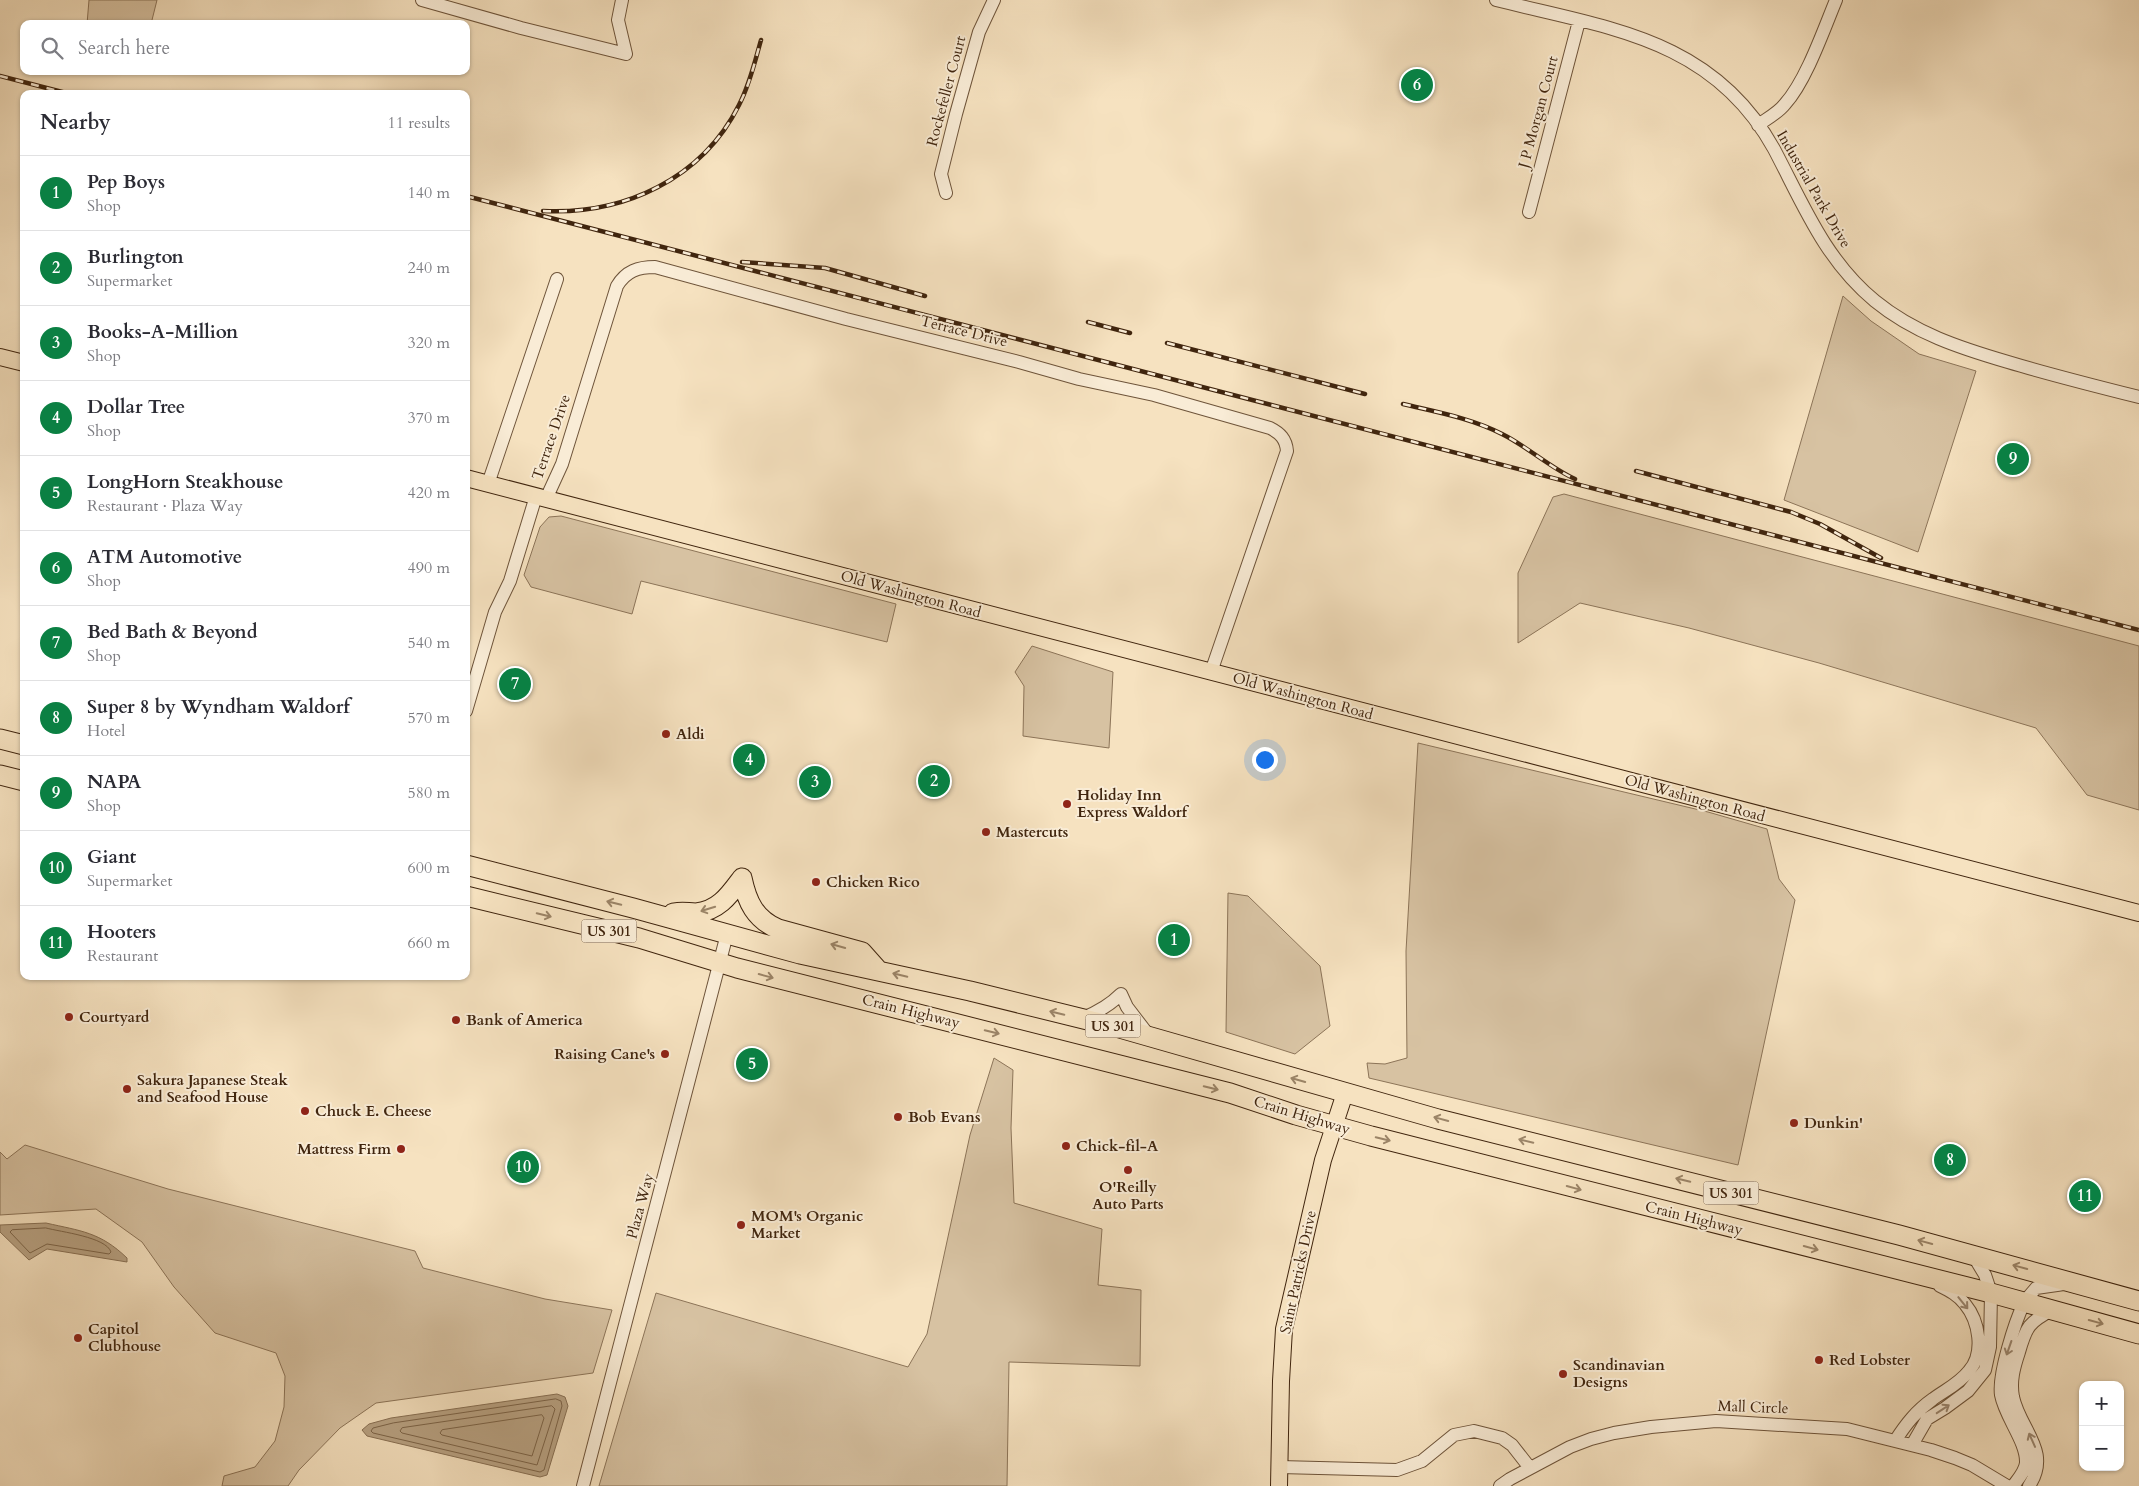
<!DOCTYPE html>
<html lang="en">
<head>
<meta charset="utf-8">
<style>
	:root { --surface:#fff; --page:#f7f7f7; --text:#2b2b33; --muted:#7c7c81; --line:#e1e1e2; --accent:#0b8043 }
	body { margin:0; font-family:Cardo,serif; background:var(--page); color:var(--text) }
	.controls { position:absolute; right:15px; bottom:15px; display:grid; overflow:hidden; border-radius:10px; box-shadow:0 1px 4px #0004 }
	.controls button { width:45px; height:45px; display:grid; place-items:center; padding:0; border:0; border-bottom:1px solid var(--line); background:var(--surface); color:var(--text); font:25px sans-serif }
	.you { position:absolute; left:1264px; top:759px; width:18px; height:18px; margin:-12px; border:4px solid #fff; border-radius:50%; background:#1a73e8; box-shadow:0 0 0 8px #1a73e833 }
	.badge { display:grid; place-items:center; width:32px; height:32px; border-radius:50%; background:var(--accent); color:#fff; font-size:16px; font-weight:700 }
	.pin { position:absolute; translate:-50% -50%; border:2px solid #fff; box-shadow:0 1px 5px #0006 }
	.list { margin:0; padding:0; list-style:none }
	h2 { display:flex; justify-content:space-between; align-items:center; height:65px; margin:0; padding:0 20px; font-size:21px }
	h2 small { font-size:16px; font-weight:400; color:var(--muted) }
	.list li { display:grid; grid-template-columns:32px 1fr auto; gap:15px; align-items:center; box-sizing:border-box; height:75px; padding:0 20px; border-top:1px solid var(--line) }
	.list b { display:block; font-size:19px; white-space:nowrap }
	.list p { margin:0; font-size:16px; white-space:nowrap; color:var(--muted) }
	.list em { font-size:16px; font-style:normal; color:var(--muted) }
	.icon { flex:none; width:28px; height:28px; fill:none; stroke:currentColor; stroke-width:2; stroke-linecap:round; stroke-linejoin:round }
	.map { position:relative; flex:none; width:2139px; height:1486px; overflow:hidden }
	.search { position:absolute; background:var(--surface); box-shadow:0 1px 4px #0004; left:20px; top:20px; width:450px; height:55px; display:flex; align-items:center; gap:12px; box-sizing:border-box; padding:0 18px; border-radius:10px; color:var(--muted); font-size:19px }
	.panel { position:absolute; background:var(--surface); box-shadow:0 1px 4px #0004; left:20px; top:90px; width:450px; height:890px; border-radius:10px }
	.map>svg:first-child { display:block }
</style>
</head>
<body>
<div class="map">
<svg width="2139" height="1486" viewBox="0 0 2139 1486">
	<rect width="100%" height="100%" fill="#f6e2c0"/>
	<filter id="stains"><feTurbulence type="fractalNoise" baseFrequency=".004" numOctaves="4"/><feColorMatrix values="0 0 0 0 .2 0 0 0 0 .09 0 0 0 0 .02 0 0 0 .5 -.17"/></filter>
	<radialGradient id="worn" r=".72"><stop offset=".6" stop-color="#630" stop-opacity="0"/><stop offset="1" stop-color="#630" stop-opacity=".3"/></radialGradient>
	<path fill="#d7c2a2" stroke="#8c7458" d="M89 0H157L151 24H87Z
		M1843 296 1871 321 1919 354 1976 371 1918 552 1784 500Z
		M1564 494 2139 646V810L2087 795 2036 728 1819 663 1689 628 1580 603 1518 643V573L1553 497Z
		M561 516 896 604 887 642 641 581 632 614 531 587 524 575 540 527 549 517Z
		M1032 646 1113 672 1109 748 1023 736 1024 686 1015 672Z
		M1418 743 1708 812 1767 829 1779 879 1795 900 1738 1165 1369 1078 1367 1063 1385 1064 1407 1058 1406 951Z
		M1228 893 1248 896 1320 966 1330 1026 1295 1054 1226 1032Z
		M994 1058 1013 1070 1011 1128 1014 1203 1102 1229 1098 1285 1141 1290 1140 1366 1009 1362 1007 1486H599L656 1293 908 1367 927 1334 970 1135Z
		M25 1145 168 1189 415 1251 423 1268 545 1299 612 1310 593 1373 376 1403 340 1428 299 1470 288 1486H222L224 1476 255 1467 275 1441 284 1407 285 1376 276 1353 215 1333 174 1287 142 1242 96 1209 0 1215V1152L7 1159Z"/>
	<path fill="#b8a283" stroke="#887054" d="M46 1223C81 1231 100 1232 127 1258V1262L47 1249 29 1260 0 1232V1225Z
		M557 1394 565 1397 568 1406 547 1475 540 1477 367 1436 362 1430 369 1424 391 1418Z"/>
	<g fill="none" stroke-linecap="round" stroke-linejoin="round">
		<path stroke="#7c6448" stroke-width="1" d="M46 1228C61 1232 106 1237 111 1252L109 1254 47 1244 30 1253 10 1232 12 1230Z
			M556 1399 561 1401 562 1406 544 1470 540 1472 373 1433 371 1431 373 1428 393 1423Z
			M552 1406 555 1409 537 1465 402 1433 400 1431 402 1428Z
			M542 1415 544 1418 532 1456 442 1435 440 1433 442 1430Z"/>
		<defs>
			<path id="minor" d="M422 0 521 28 626 54
				M622 0 618 20 626 54
				M1496 0C1607 28 1713 38 1774 149 1803 204 1825 260 1875 301 1914 333 1960 348 2008 362 2051 375 2095 386 2139 397
				M1758 125C1768 118 1778 113 1785 104 1806 81 1824 29 1836 0
				M946 193 941 174 956 114 979 32 994 0
				M1529 212 1579 21
				M488 484 557 279
				M546 499 562 464 617 286C626 271 638 267 655 267L846 319 1019 362 1079 379 1154 395 1270 428C1280 433 1286 439 1287 451L1211 672
				M466 711 495 612 510 581 536 496
				M1083 1018C1098 1012 1109 1006 1121 994L1127 1007 1150 1037
				M1895 1441C1906 1424 1916 1411 1933 1399 1945 1390 1959 1384 1969 1371 1985 1353 1979 1321 1965 1304 1958 1295 1950 1291 1940 1286
				M1912 1445 1927 1419 1945 1408 1968 1391 1985 1370 1990 1347 1991 1293 1985 1275 1973 1255
				M1280 1467 1397 1470 1422 1461 1454 1435 1474 1431 1502 1438 1512 1445 1530 1468
				M583 1486 727 934
				M1500 1486 1510 1479 1570 1447 1591 1439 1614 1433 1651 1427 1716 1421 1847 1429 1931 1450 1955 1458 1972 1465 2007 1486
				M2013 1486C2018 1479 2025 1472 2026 1463 2027 1442 2005 1417 2001 1395 1998 1374 2015 1322 2024 1303 2027 1298 2032 1293 2036 1288L2064 1284
				M2029 1486C2052 1451 2020 1430 2013 1397 2010 1381 2014 1367 2019 1352 2026 1327 2029 1322 2052 1310"/>
			<path id="major" d="M0 357 24 363
				M466 478 2139 913
				M1279 1486 1281 1381 1284 1329 1323 1160 1345 1093"/>
			<path id="highway" d="M0 739 24 745
				M0 775 24 781
				M466 865 633 908 800 954 970 991 1116 1027 1438 1119 1899 1235 2139 1301
				M742 878C747 902 755 919 778 929L862 952 878 970
				M466 896 639 938 737 968 1230 1093 1296 1115 1371 1136 1991 1293 2139 1334
				M673 913C685 911 687 913 696 913 719 911 730 894 742 878"/>
		</defs>
		<use href="#minor" stroke="#6e543a" stroke-width="14"/>
		<use href="#major" stroke="#40250e" stroke-width="18"/>
		<use href="#highway" stroke="#40250e" stroke-width="21"/>
		<use href="#minor" stroke="#f9ecd6" stroke-width="12"/>
		<use href="#major" stroke="#f6e2c0" stroke-width="16"/>
		<use href="#highway" stroke="#f6e2c0" stroke-width="19"/>
		<defs>
			<path id="rail" d="M0 76 70 94
				M466 196 2139 630
				M543 211C624 215 702 179 739 105 750 84 755 61 761 40
				M742 262 825 268 925 296
				M1088 322 1130 333
				M1167 343 1365 394
				M1403 404C1436 412 1471 418 1502 434 1528 447 1549 467 1575 479
				M1636 471 1791 512 1820 524 1881 558"/>
		</defs>
		<use href="#rail" stroke="#40250e" stroke-width="4.5"/>
		<use href="#rail" stroke="#f9ecd6" stroke-width="2.5" stroke-dasharray="8" stroke-linecap="butt"/>
	</g>
	<defs><path id="oneway-shaft" d="M-6 0H5M1.5-3L5.5 0L1.5 3" fill="none" stroke-width="1.6" stroke-linecap="round" stroke-linejoin="round" transform="scale(1.25)"/></defs>
	<g stroke="#9b8467">
		<use href="#oneway-shaft" transform="translate(614 903) rotate(-166)"/>
		<use href="#oneway-shaft" transform="translate(708 909) rotate(163)"/>
		<use href="#oneway-shaft" transform="translate(544 915) rotate(14)"/>
		<use href="#oneway-shaft" transform="translate(838 946) rotate(-164)"/>
		<use href="#oneway-shaft" transform="translate(900 975) rotate(-167)"/>
		<use href="#oneway-shaft" transform="translate(766 976) rotate(15)"/>
		<use href="#oneway-shaft" transform="translate(1057 1013) rotate(-167)"/>
		<use href="#oneway-shaft" transform="translate(992 1032) rotate(14)"/>
		<use href="#oneway-shaft" transform="translate(1298 1080) rotate(-164)"/>
		<use href="#oneway-shaft" transform="translate(1211 1088) rotate(14)"/>
		<use href="#oneway-shaft" transform="translate(1441 1119) rotate(-165)"/>
		<use href="#oneway-shaft" transform="translate(1383 1139) rotate(14)"/>
		<use href="#oneway-shaft" transform="translate(1526 1141) rotate(-166)"/>
		<use href="#oneway-shaft" transform="translate(1683 1180) rotate(-166)"/>
		<use href="#oneway-shaft" transform="translate(1574 1188) rotate(15)"/>
		<use href="#oneway-shaft" transform="translate(1925 1242) rotate(-165)"/>
		<use href="#oneway-shaft" transform="translate(1811 1248) rotate(15)"/>
		<use href="#oneway-shaft" transform="translate(2020 1267) rotate(-165)"/>
		<use href="#oneway-shaft" transform="translate(2096 1322) rotate(15)"/>
	</g>
	<g stroke="#9c8872">
		<use href="#oneway-shaft" transform="translate(1963 1303) rotate(51)"/>
		<use href="#oneway-shaft" transform="translate(2009 1348) rotate(109)"/>
		<use href="#oneway-shaft" transform="translate(1943 1409) rotate(-33)"/>
		<use href="#oneway-shaft" transform="translate(2032 1440) rotate(-114)"/>
	</g>
	<g fill="#8f2418" stroke="#f9ecd6" stroke-width="2">
		<circle cx="666" cy="734" r="5"/>
		<circle cx="1067" cy="804" r="5"/>
		<circle cx="986" cy="832" r="5"/>
		<circle cx="816" cy="882" r="5"/>
		<circle cx="69" cy="1017" r="5"/>
		<circle cx="456" cy="1020" r="5"/>
		<circle cx="665" cy="1054" r="5"/>
		<circle cx="127" cy="1089" r="5"/>
		<circle cx="305" cy="1111" r="5"/>
		<circle cx="898" cy="1117" r="5"/>
		<circle cx="1794" cy="1123" r="5"/>
		<circle cx="1066" cy="1146" r="5"/>
		<circle cx="401" cy="1149" r="5"/>
		<circle cx="1128" cy="1170" r="5"/>
		<circle cx="741" cy="1225" r="5"/>
		<circle cx="78" cy="1338" r="5"/>
		<circle cx="1819" cy="1360" r="5"/>
		<circle cx="1563" cy="1374" r="5"/>
	</g>
	<g text-anchor="middle" stroke-width="4" stroke-linejoin="round" paint-order="stroke">
		<g fill="#f9ecd6" stroke="#78614a" stroke-width="1">
			<rect x="581.5" y="919.5" width="55" height="23" rx="4"/>
			<rect x="1085.5" y="1014.5" width="55" height="23" rx="4"/>
			<rect x="1703.5" y="1181.5" width="55" height="23" rx="4"/>
		</g>
		<g font-size="14" font-weight="bold" fill="#40250e">
			<text x="609" y="936">US 301</text>
			<text x="1113" y="1031">US 301</text>
			<text x="1731" y="1198">US 301</text>
		</g>
		<g font-size="15" fill="#40250e" stroke="#f9ecd6">
			<text transform="translate(946 91) rotate(-75)" y="5">Rockefeller Court</text>
			<text transform="translate(1538 112) rotate(-75)" y="5">J P Morgan Court</text>
			<text transform="translate(1814 189) rotate(60)" y="5">Industrial Park Drive</text>
			<text transform="translate(964 331) rotate(14)" y="5">Terrace Drive</text>
			<text transform="translate(551 437) rotate(-71)" y="5">Terrace Drive</text>
			<text transform="translate(911 594) rotate(15)" y="5">Old Washington Road</text>
			<text transform="translate(1303 696) rotate(15)" y="5">Old Washington Road</text>
			<text transform="translate(1695 798) rotate(15)" y="5">Old Washington Road</text>
			<text transform="translate(911 1011) rotate(14)" y="5">Crain Highway</text>
			<text transform="translate(1302 1115) rotate(17)" y="5">Crain Highway</text>
			<text transform="translate(640 1206) rotate(-75)" y="5">Plaza Way</text>
			<text transform="translate(1694 1218) rotate(14)" y="5">Crain Highway</text>
			<text transform="translate(1298 1272) rotate(-78)" y="5">Saint Patricks Drive</text>
			<text transform="translate(1753 1407) rotate(2)" y="5">Mall Circle</text>
		</g>
		<g font-size="15" font-weight="bold" fill="#40250e" stroke="#f9ecd6" text-anchor="start">
			<text x="676" y="739">Aldi</text>
			<text x="1077" y="800">Holiday Inn<tspan x="1077" dy="17">Express Waldorf</tspan></text>
			<text x="996" y="837">Mastercuts</text>
			<text x="826" y="887">Chicken Rico</text>
			<text x="79" y="1022">Courtyard</text>
			<text x="466" y="1025">Bank of America</text>
			<text x="655" y="1059" text-anchor="end">Raising Cane's</text>
			<text x="137" y="1085">Sakura Japanese Steak<tspan x="137" dy="17">and Seafood House</tspan></text>
			<text x="315" y="1116">Chuck E. Cheese</text>
			<text x="908" y="1122">Bob Evans</text>
			<text x="1804" y="1128">Dunkin'</text>
			<text x="1076" y="1151">Chick-fil-A</text>
			<text x="391" y="1154" text-anchor="end">Mattress Firm</text>
			<text x="1128" y="1192" text-anchor="middle">O'Reilly<tspan x="1128" dy="17">Auto Parts</tspan></text>
			<text x="751" y="1221">MOM's Organic<tspan x="751" dy="17">Market</tspan></text>
			<text x="88" y="1334">Capitol<tspan x="88" dy="17">Clubhouse</tspan></text>
			<text x="1829" y="1365">Red Lobster</text>
			<text x="1573" y="1370">Scandinavian<tspan x="1573" dy="17">Designs</tspan></text>
		</g>
	</g>
	<rect width="100%" height="100%" filter="url(#stains)"/>
	<rect width="100%" height="100%" fill="url(#worn)"/>
</svg>
<div class="controls">
<button>+</button>
<button>−</button>
</div>
<div class="you"></div>
<div class="pin badge" style="left:1174px;top:940px">1</div>
<div class="pin badge" style="left:934px;top:781px">2</div>
<div class="pin badge" style="left:815px;top:782px">3</div>
<div class="pin badge" style="left:749px;top:760px">4</div>
<div class="pin badge" style="left:752px;top:1064px">5</div>
<div class="pin badge" style="left:1417px;top:85px">6</div>
<div class="pin badge" style="left:515px;top:684px">7</div>
<div class="pin badge" style="left:1950px;top:1160px">8</div>
<div class="pin badge" style="left:2013px;top:459px">9</div>
<div class="pin badge" style="left:523px;top:1167px">10</div>
<div class="pin badge" style="left:2085px;top:1196px">11</div>
<div class="search"><svg class="icon" aria-label="search" viewBox="0 0 24 24"><circle cx="10" cy="10" r="6"/><path d="M15 15l6 6"/></svg>Search here</div>
<section class="panel">
<h2>Nearby<small>11 results</small></h2>
<ul class="list">
<li><span class="badge">1</span><div><b>Pep Boys</b><p>Shop</p></div><em>140 m</em></li>
<li><span class="badge">2</span><div><b>Burlington</b><p>Supermarket</p></div><em>240 m</em></li>
<li><span class="badge">3</span><div><b>Books-A-Million</b><p>Shop</p></div><em>320 m</em></li>
<li><span class="badge">4</span><div><b>Dollar Tree</b><p>Shop</p></div><em>370 m</em></li>
<li><span class="badge">5</span><div><b>LongHorn Steakhouse</b><p>Restaurant · Plaza Way</p></div><em>420 m</em></li>
<li><span class="badge">6</span><div><b>ATM Automotive</b><p>Shop</p></div><em>490 m</em></li>
<li><span class="badge">7</span><div><b>Bed Bath &amp; Beyond</b><p>Shop</p></div><em>540 m</em></li>
<li><span class="badge">8</span><div><b>Super 8 by Wyndham Waldorf</b><p>Hotel</p></div><em>570 m</em></li>
<li><span class="badge">9</span><div><b>NAPA</b><p>Shop</p></div><em>580 m</em></li>
<li><span class="badge">10</span><div><b>Giant</b><p>Supermarket</p></div><em>600 m</em></li>
<li><span class="badge">11</span><div><b>Hooters</b><p>Restaurant</p></div><em>660 m</em></li>
</ul>
</section>
</div>
</body>
</html>
